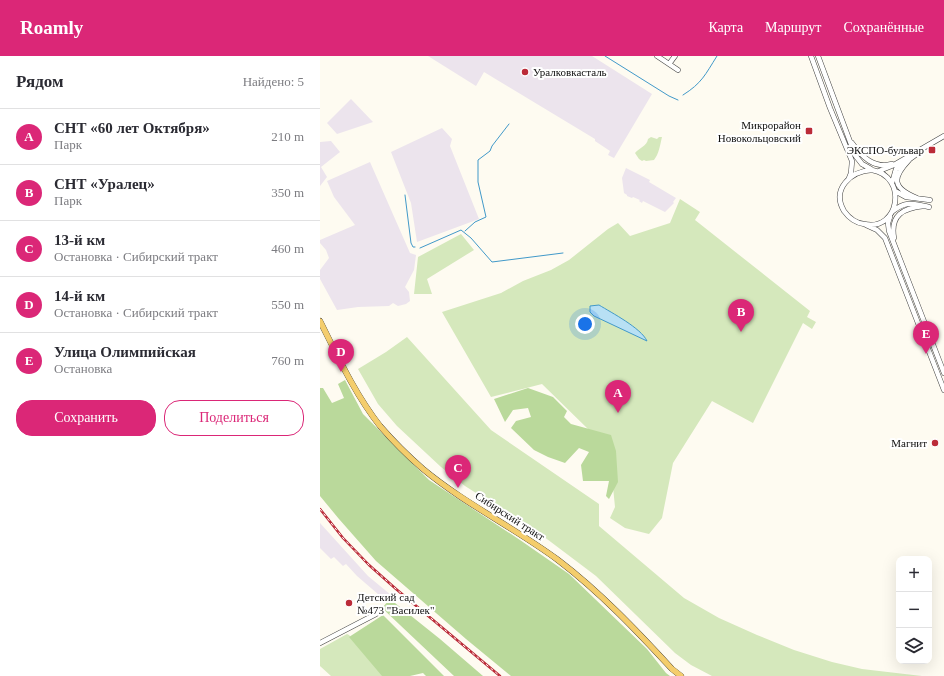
<!DOCTYPE html>
<html lang="ru">
<head>
<meta charset="utf-8">
<style>
	:root { --surface:#fff; --page:#f7f7f7; --text:#2b2b33; --muted:#7c7c81; --line:#e1e1e2; --accent:#db2777 }
	body { margin:0; font-family:Georgia,serif; background:var(--page); color:var(--text) }
	.controls { position:absolute; right:12px; bottom:12px; display:grid; overflow:hidden; border-radius:8px; box-shadow:0 4px 16px #0002 }
	.controls button { width:36px; height:36px; display:grid; place-items:center; padding:0; border:0; border-bottom:1px solid var(--line); background:var(--surface); color:var(--text); font:20px sans-serif }
	.you { position:absolute; left:265px; top:268px; width:14px; height:14px; margin:-10px; border:3px solid #fff; border-radius:50%; background:#1a73e8; box-shadow:0 0 0 6px #1a73e833 }
	.badge { display:grid; place-items:center; width:26px; height:26px; border-radius:50%; background:var(--accent); color:#fff; font-size:13px; font-weight:700 }
	.pin { position:absolute; translate:-50% -33px; filter:drop-shadow(0 1px 2px #0008) }
	.pin::after { content:''; position:absolute; top:21px; width:14px; height:12px; background:inherit; clip-path:polygon(0 0,100% 0,50% 100%) }
	.list { margin:0; padding:0; list-style:none }
	h2 { display:flex; justify-content:space-between; align-items:center; height:52px; margin:0; padding:0 16px; font-size:17px }
	h2 small { font-size:13px; font-weight:400; color:var(--muted) }
	.list li { display:grid; grid-template-columns:26px 1fr auto; gap:12px; align-items:center; box-sizing:border-box; height:56px; padding:0 16px; border-top:1px solid var(--line) }
	.list b { display:block; font-size:15px; white-space:nowrap }
	.list p { margin:0; font-size:13px; white-space:nowrap; color:var(--muted) }
	.list em { font-size:13px; font-style:normal; color:var(--muted) }
	.actions { display:flex; gap:8px; padding:12px 16px }
	.actions a { flex:1; padding:9px 0; border:1px solid var(--accent); border-radius:16px; text-align:center; font-size:14px; color:var(--accent) }
	.actions .main { background:var(--accent); color:#fff }
	.icon { flex:none; width:22px; height:22px; fill:none; stroke:currentColor; stroke-width:2; stroke-linecap:round; stroke-linejoin:round }
	.map { position:relative; flex:none; width:624px; height:620px; overflow:hidden }
	header { display:flex; align-items:center; gap:24px; box-sizing:border-box; height:56px; padding:0 20px; background:var(--accent); color:#fff }
	header strong { font-size:19px }
	nav { display:flex; gap:22px; margin-inline-start:auto; font-size:14px }
	main { display:flex }
	aside { flex:1; background:var(--surface) }
	.map>svg:first-child { display:block }
</style>
</head>
<body>
<header>
<strong>Roamly</strong>
<nav><a>Карта</a><a>Маршрут</a><a>Сохранённые</a></nav>
</header>
<main>
<aside>
<h2>Рядом<small>Найдено: 5</small></h2>
<ul class="list">
<li><span class="badge">A</span><div><b>СНТ «60 лет Октября»</b><p>Парк</p></div><em>210 m</em></li>
<li><span class="badge">B</span><div><b>СНТ «Уралец»</b><p>Парк</p></div><em>350 m</em></li>
<li><span class="badge">C</span><div><b>13-й км</b><p>Остановка · Сибирский тракт</p></div><em>460 m</em></li>
<li><span class="badge">D</span><div><b>14-й км</b><p>Остановка · Сибирский тракт</p></div><em>550 m</em></li>
<li><span class="badge">E</span><div><b>Улица Олимпийская</b><p>Остановка</p></div><em>760 m</em></li>
</ul>
<div class="actions"><a class="main">Сохранить</a><a>Поделиться</a></div>
</aside>
<div class="map">
<svg width="624" height="620" viewBox="0 0 624 620">
	<rect width="100%" height="100%" fill="#fefbf1"/>
	<path fill="#ece4ed" d="M108 0H272L332 38 294 102 288 99 290 95 275 85V83L164 16 156 30Z
		M31 43 53 66 17 78 7 67Z
		M122 72 132 83 130 90 159 163 97 186 91 147 71 96Z
		M11 85 20 96 1 111 7 121 0 130V86Z
		M50 106 90 197 96 199 94 214 85 231 89 236 90 245 86 248 78 250 73 247 69 250 38 251 17 254 0 223V214L9 202 6 194 0 187V184L35 169 14 141 7 125Z
		M306 112 330 124 329 126 356 142 353 146 354 147 345 156 323 145 322 147 319 145 320 144 313 141 312 142 307 140V139L304 137 302 122Z
		M0 467 48 520 71 539 66 545 37 520 26 508 23 510 14 501 11 503 0 492Z"/>
	<path fill="#d5e8bc" d="M331 81 337 83 339 81H342C340 89 339 98 334 104L326 105 324 104 322 105 319 103 315 97C319 92 327 90 328 83Z
		M360 143 380 156 375 164 490 255 487 261 496 266 492 273 483 267 433 367 392 345 353 407 342 462 329 478 305 472 290 462 295 451 288 381 269 374 222 328 171 341 122 256 181 237 203 225 231 214 249 204 288 173 298 167 310 180 350 167Z
		M141 178 154 194 107 223 112 238H94L98 201Z
		M87 281 171 374 279 448V470L364 542 399 562 437 579 474 594 512 606 542 613 602 620H392L371 609 355 597 276 520 219 477 145 430 121 411 77 370 58 348 38 313 66 296Z
		M27 578 29 579 64 620H11L0 610V593Z"/>
	<path fill="#bad99b" d="M25 324 43 358 109 424 200 484 249 518 327 593 346 617 350 620H191L146 583 56 505 19 463 0 440V332H3L12 347 24 342 18 328Z
		M208 332 233 341 247 355 244 361 251 368 291 379 296 395 298 426 289 443 286 440 289 425H263L261 409 269 396 259 392 245 407 228 401 214 394 191 372 196 365 211 361 208 352 193 354 185 366 174 343Z
		M70 543 120 583 163 620H134L62 552Z
		M63 559 124 620H106L103 617 90 620H62L29 581Z"/>
	<path fill="#b8e0f4" stroke="#4199c9" d="M279 249C292 257 321 272 327 285L274 260 270 256V250Z"/>
	<g fill="none" stroke-linecap="round" stroke-linejoin="round">
		<path stroke="#4199c9" stroke-width="1" d="M285 0 349 40 358 44
			M363 39C382 27 385 19 397 0
			M85 139 91 187 93 191H95
			M145 175 155 166 166 161 158 126V104L170 95 172 90 189 68
			M100 192 141 174 151 182 172 206 243 197"/>
		<defs>
			<path id="minor" d="M337 0 358 14
				M491 0 510 52 532 105 531 117 529 122
				M498 0 535 99 542 108 551 113
				M349 8 355 0
				M532 87C542 101 554 113 572 108
				M589 104C572 122 572 132 597 142
				M552 114C588 120 580 176 544 168 536 167 529 162 524 155 511 133 531 115 552 114Z
				M559 115 574 109 624 80
				M572 127 576 113 601 95
				M575 135 586 141 610 144
				M573 155C587 144 593 148 609 151
				M570 161 568 167 569 175 624 317
				M546 169 557 174 565 182 624 334
				M574 182C570 159 583 152 604 150
				M0 587 56 558 59 553"/>
			<path id="major" d="M0 265C18 301 35 338 60 370 73 385 88 400 103 413 145 448 195 472 238 504 280 536 317 575 352 613L361 620"/>
		</defs>
		<use href="#minor" stroke="#424242" stroke-width="5.5"/>
		<use href="#major" stroke="#202020" stroke-width="6"/>
		<use href="#minor" stroke="#fff" stroke-width="4.5"/>
		<use href="#major" stroke="#f4cd6c" stroke-width="5.5"/>
		<defs>
			<path id="rail" d="M0 453 23 482 49 509 76 533 180 620"/>
		</defs>
		<use href="#rail" stroke="#bb2b38" stroke-width="2.5"/>
		<use href="#rail" stroke="#fff" stroke-width="1" stroke-dasharray="3" stroke-linecap="butt"/>
	</g>
	<g fill="#bb2b38" stroke="#fff" stroke-width="1.5">
		<circle cx="205" cy="16" r="4"/>
		<rect x="485" y="71" width="8" height="8" rx="2"/>
		<rect x="608" y="90" width="8" height="8" rx="2"/>
		<circle cx="615" cy="387" r="4"/>
		<circle cx="29" cy="547" r="4"/>
	</g>
	<g text-anchor="middle" stroke-width="4" stroke-linejoin="round" paint-order="stroke">
		<g font-size="11" fill="#0f0f0f" stroke="#fff" text-anchor="end">
			<text x="213" y="20" text-anchor="start">Уралковкасталь</text>
			<text x="481" y="73">Микрорайон<tspan x="481" dy="13">Новокольцовский</tspan></text>
			<text x="604" y="98">ЭКСПО-бульвар</text>
			<text x="607" y="391">Магнит</text>
			<text x="37" y="545" text-anchor="start">Детский сад<tspan x="37" dy="13">№473 "Василек"</tspan></text>
		</g>
		<g font-size="11" fill="#0f0f0f" stroke="#fff">
			<text transform="translate(190 460) rotate(33)" y="4">Сибирский тракт</text>
		</g>
	</g>
</svg>
<div class="controls">
<button>+</button>
<button>−</button>
<button><svg class="icon" aria-label="layers" viewBox="0 0 24 24"><path d="M12 4l9 5-9 5-9-5zM3 14l9 5 9-5"/></svg></button>
</div>
<div class="you"></div>
<div class="pin badge" style="left:298px;top:357px">A</div>
<div class="pin badge" style="left:421px;top:276px">B</div>
<div class="pin badge" style="left:138px;top:432px">C</div>
<div class="pin badge" style="left:21px;top:316px">D</div>
<div class="pin badge" style="left:606px;top:298px">E</div>
</div>
</main>
</body>
</html>
